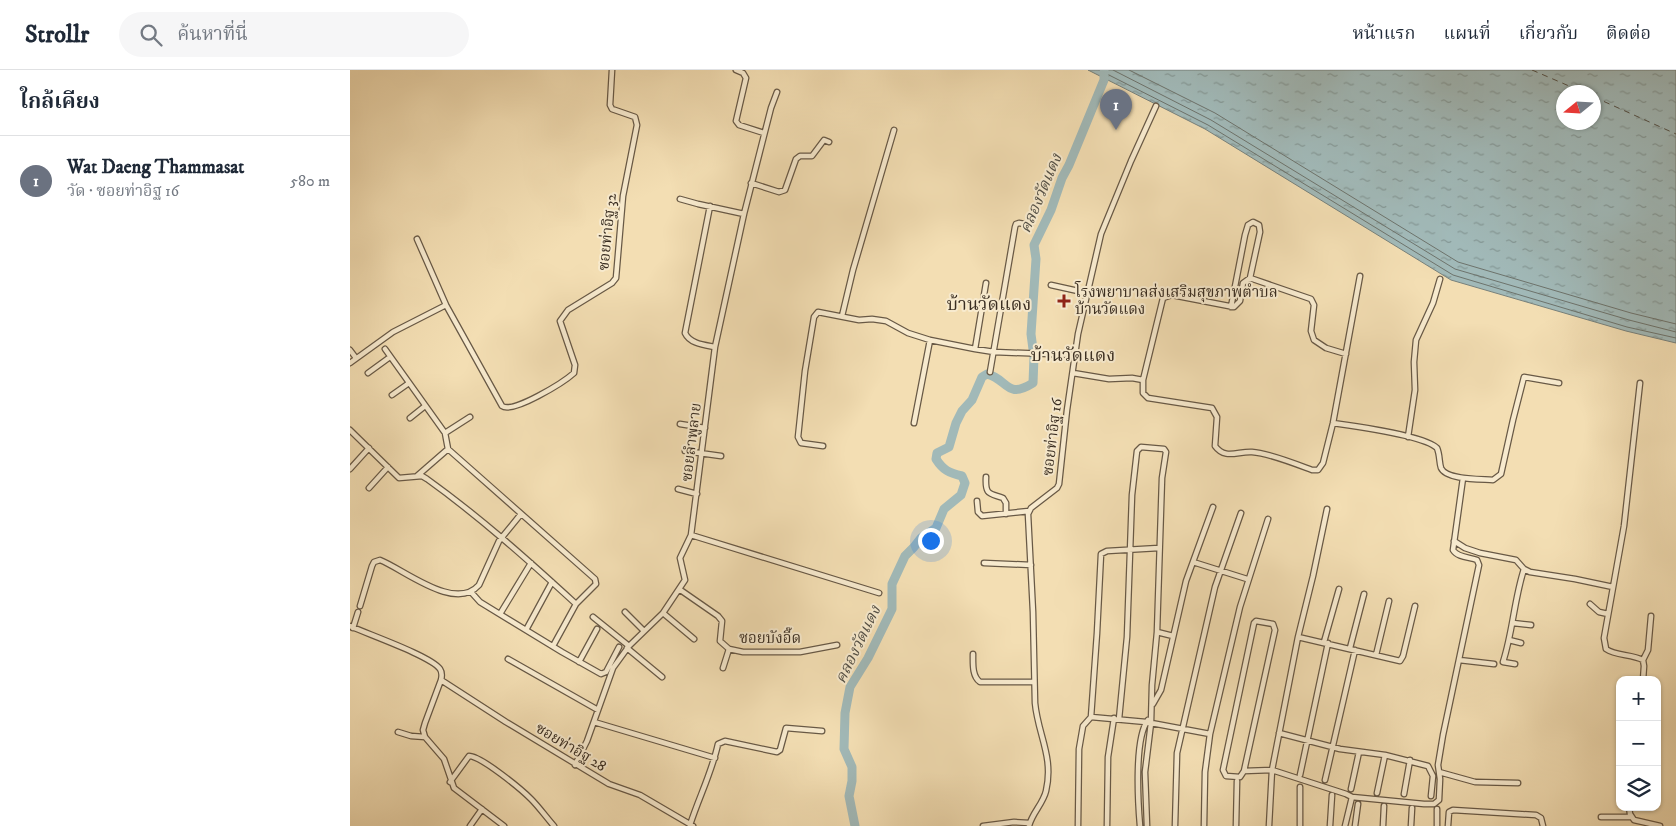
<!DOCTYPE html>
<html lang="th">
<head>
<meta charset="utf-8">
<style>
	:root { --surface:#fff; --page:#f6f6f7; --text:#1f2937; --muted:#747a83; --line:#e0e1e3; --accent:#8f2418 }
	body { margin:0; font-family:"IM FELL DW Pica","Noto Serif Thai",serif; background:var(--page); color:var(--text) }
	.controls { position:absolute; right:15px; bottom:15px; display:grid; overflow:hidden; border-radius:10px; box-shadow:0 1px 4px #0004 }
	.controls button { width:45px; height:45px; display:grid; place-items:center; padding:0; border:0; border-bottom:1px solid var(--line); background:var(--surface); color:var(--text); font:25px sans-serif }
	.compass { position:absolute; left:1206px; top:15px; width:45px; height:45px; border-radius:50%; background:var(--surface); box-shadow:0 1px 4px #0004; rotate:252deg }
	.you { position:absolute; left:580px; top:470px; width:18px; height:18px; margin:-12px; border:4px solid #fff; border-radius:50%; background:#1a73e8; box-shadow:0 0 0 8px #1a73e833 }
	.badge { display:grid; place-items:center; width:32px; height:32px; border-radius:50%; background:var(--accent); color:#fff; font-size:16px; font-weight:700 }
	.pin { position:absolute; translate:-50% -41px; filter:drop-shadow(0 1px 2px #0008) }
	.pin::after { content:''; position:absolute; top:26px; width:18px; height:15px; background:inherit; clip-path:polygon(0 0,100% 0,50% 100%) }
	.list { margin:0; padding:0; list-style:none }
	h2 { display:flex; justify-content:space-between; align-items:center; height:65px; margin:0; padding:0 20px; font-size:21px }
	h2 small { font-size:16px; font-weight:400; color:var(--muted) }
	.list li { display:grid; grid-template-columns:32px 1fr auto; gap:15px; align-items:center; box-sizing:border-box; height:90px; padding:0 20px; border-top:1px solid var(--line) }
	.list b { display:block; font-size:19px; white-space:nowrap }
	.list p { margin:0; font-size:16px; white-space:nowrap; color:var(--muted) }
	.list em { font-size:16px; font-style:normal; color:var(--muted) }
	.icon { flex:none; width:28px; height:28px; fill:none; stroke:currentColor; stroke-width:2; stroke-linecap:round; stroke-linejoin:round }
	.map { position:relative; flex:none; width:1326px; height:756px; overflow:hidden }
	header { display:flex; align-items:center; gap:30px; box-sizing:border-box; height:70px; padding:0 25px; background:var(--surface); border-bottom:1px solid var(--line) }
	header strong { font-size:24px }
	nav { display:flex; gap:28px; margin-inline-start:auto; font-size:18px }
	.search { width:350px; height:45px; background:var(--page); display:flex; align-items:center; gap:12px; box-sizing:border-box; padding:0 18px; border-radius:28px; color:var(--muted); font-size:19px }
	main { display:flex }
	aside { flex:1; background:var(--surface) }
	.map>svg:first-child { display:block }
</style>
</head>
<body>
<header>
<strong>Strollr</strong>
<div class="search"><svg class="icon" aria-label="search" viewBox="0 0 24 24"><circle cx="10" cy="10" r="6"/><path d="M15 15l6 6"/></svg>ค้นหาที่นี่</div>
<nav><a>หน้าแรก</a><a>แผนที่</a><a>เกี่ยวกับ</a><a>ติดต่อ</a></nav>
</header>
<main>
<aside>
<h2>ใกล้เคียง<small></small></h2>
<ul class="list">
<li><span class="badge" style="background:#6b7280">1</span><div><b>Wat Daeng Thammasat</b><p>วัด · ซอยท่าอิฐ 16</p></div><em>580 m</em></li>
</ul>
</aside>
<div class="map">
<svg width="1326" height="756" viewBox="0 0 1326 756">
	<defs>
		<pattern id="water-ripples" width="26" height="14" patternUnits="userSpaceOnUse" patternTransform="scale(1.25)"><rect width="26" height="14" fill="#a1b9b8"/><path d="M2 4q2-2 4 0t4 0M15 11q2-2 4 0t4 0" fill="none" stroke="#849795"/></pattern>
	</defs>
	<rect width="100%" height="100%" fill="#f3deb3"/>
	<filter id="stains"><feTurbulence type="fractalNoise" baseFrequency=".004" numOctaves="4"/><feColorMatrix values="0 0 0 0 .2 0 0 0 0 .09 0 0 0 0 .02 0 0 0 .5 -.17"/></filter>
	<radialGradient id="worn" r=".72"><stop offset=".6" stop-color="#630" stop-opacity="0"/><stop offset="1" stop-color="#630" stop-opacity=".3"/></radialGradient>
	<path fill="url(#water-ripples)" stroke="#77817c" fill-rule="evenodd" d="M738 0H1326V273L1276 261 1101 210 855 59ZM1214 22H1244V52H1214Z"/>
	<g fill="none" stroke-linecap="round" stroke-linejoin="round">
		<path stroke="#6d736c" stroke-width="1" d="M749 0 858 55 1103 205 1277 257 1326 268
			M763 0 861 50 1105 199 1279 250 1326 262
			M779 0 865 43 1108 192 1281 243 1326 254"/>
		<path stroke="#a1b9b8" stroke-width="9" d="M505 756 499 726 502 711V697L494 679 495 643 500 617 518 588 542 539V514L555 486 564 477 571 468 586 458 594 439 611 425 615 413 612 406C599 403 593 400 586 389L587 383 599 377 606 353 612 341 622 330 632 307 637 304C658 309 656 330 683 313L684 287 681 264 686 189 684 175 701 140 712 108 719 95 754 10V0"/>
		<path stroke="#535047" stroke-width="1" stroke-dasharray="6 5" stroke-linecap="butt" d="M1182 0 1233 22
			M1244 27 1326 64"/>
		<defs>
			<path id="street" d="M386 0 393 3 396 8 386 51 389 55 414 63
				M401 113 429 122 435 120 446 89 450 86H462L474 70 479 72
				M330 129 348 134 394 144
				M360 136 335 263C340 274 355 275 365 277
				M67 169 96 235
				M701 215 737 223
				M881 237 895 165 898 155 903 152 909 155 910 162 900 208
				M492 246 503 200 544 60
				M35 279 95 363 98 379
				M625 279 636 213
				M0 280 6 288
				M0 293 43 262 96 235 152 336C163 344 214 312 224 303L225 295 210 251 218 240 262 213 266 208 273 126 287 55 285 47 262 39 260 35 262 0
				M640 302 665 157 666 154 669 153 680 155
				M18 303 40 287
				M723 303 759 309 782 308 793 310V323L798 328 862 338 867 347 865 376C875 390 888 381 902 382 919 383 946 394 962 400H968L973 393 983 353 1010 206
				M793 310 813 228 822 225 884 237 890 231 893 213 900 208 961 229 964 235 961 261 964 270 976 278 996 284
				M1290 313 1274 456 1254 568 1256 579C1266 586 1281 584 1293 590L1294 596 1293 610
				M42 325 59 313
				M60 348 75 336
				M564 353 580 270
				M983 353C1004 356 1074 365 1087 378 1090 385 1089 392 1091 398 1096 410 1131 409 1143 410L1151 404 1163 350 1174 307 1209 313
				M330 354 355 358
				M0 360 49 408 72 406 77 409C130 447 178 490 226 534
				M95 363 120 347
				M1058 367 1065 320 1064 292 1066 270 1083 233 1090 209
				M473 376 451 373 448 367 455 301 464 247 468 242 509 250 522 249 536 251 558 263 580 270 625 279 644 282 725 285
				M335 381 371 386
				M0 399 19 378
				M67 406 98 379 245 509 246 514 226 534 203 576
				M636 407C635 425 639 423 653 428L656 433V444
				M19 418 38 397
				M328 419 347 424
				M627 431 628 442 632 446 679 441
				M341 465 529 523
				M1104 471 1115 478 1130 483 1166 490 1174 499 1180 502 1225 509 1263 517
				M843 492 897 509
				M634 493 681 495
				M329 519 368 546 372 551 370 571 379 579 393 582H450L487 575
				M121 522 130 532 212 582 251 604 256 602 269 577
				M1240 534 1249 542 1258 544
				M10 536 22 496 24 492 30 490C55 500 105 542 129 515L149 471 171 444
				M275 542 294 561
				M313 543 344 569
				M150 544 181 493
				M243 547 279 576
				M906 551 923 554 925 560 894 701 890 707 876 706 873 700 877 681 904 553Z
				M1163 553 1181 555
				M0 556C17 564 81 586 90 599 92 602 92 606 91 610L75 653 73 660 75 667 94 689 104 718 154 756
				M3 558 8 542
				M176 560 202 512
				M807 562 823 566
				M948 567 1050 591 1053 586 1065 536
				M1159 570 1171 573
				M974 572 989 519
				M277 578 312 607
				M1000 578 1014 524
				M623 584C623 594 622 606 630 612H684
				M1026 585 1039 531
				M158 589 248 640
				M1109 590 1144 594
				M1293 590 1298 580 1301 546
				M229 592 247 559
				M1165 594 1153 592C1163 561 1164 530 1174 499
				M373 598 379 579
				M91 610 156 652 259 714 290 725 343 756
				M803 634 811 620 836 511 863 437
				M741 647 796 652 860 664
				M769 649 777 567 782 425 787 381 791 377 814 379 816 382 812 408 807 562 802 615 801 653 795 702 797 756
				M244 652 365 688
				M48 662 61 666 75 667
				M929 663 990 679 1035 685 1078 696 1083 706 1081 726
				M225 695 237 671 263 598 279 576 313 543 335 510 330 488 341 465 365 277 394 144 421 38 427 22
				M894 701 922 700 996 724 1002 727 1074 734H1084L1089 730 1090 709 1088 695 1093 665 1129 495 1127 490C1120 487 1108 488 1103 480L1113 408
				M1089 702 1125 712 1168 713
				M950 705 978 573
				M975 710 1005 580
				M100 712 119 686C131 686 171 719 181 729 189 737 196 747 204 756
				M1001 719 1009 682
				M1027 723 1035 685
				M1054 724 1060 690
				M1279 737 1280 744 1284 750 1310 756
				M1251 747H1281
				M340 755C349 727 362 702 368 674L375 671 427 682 430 680 436 658 472 661
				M120 756 132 739
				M633 756 664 752 679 753
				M679 756C682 743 693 734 696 721 704 687 688 665 685 633L683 542 678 444 681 438 707 418 709 414 717 340 728 264 751 164 781 91 806 36
				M728 756 729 679 733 656 741 647 747 563 751 484 757 481 809 478
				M757 756 758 687 764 648
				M790 756C788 733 784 668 798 650
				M825 756 827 683 865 517 891 443
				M854 756 855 702 860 664 890 537 918 449
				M886 756 887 711
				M919 756 922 700 948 567 963 506 977 439
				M950 756V717
				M980 756 982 725
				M995 756 1002 727
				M1005 756 1008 734
				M1033 756 1034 736
				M1061 756 1062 738
				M1087 756V739
				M1098 756 1099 742 1103 740 1186 745 1191 748 1193 756"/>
		</defs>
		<use href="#street" stroke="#685946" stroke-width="7"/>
		<use href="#street" stroke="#f7eace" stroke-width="4.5"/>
	</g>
	<path fill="#8f2418" stroke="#f7eace" stroke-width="2" d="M711.5 223.5h5v5h5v5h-5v5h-5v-5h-5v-5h5z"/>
	<g text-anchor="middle" stroke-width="4" stroke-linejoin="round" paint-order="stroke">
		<g font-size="15" fill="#392d21" stroke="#f7eace">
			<text transform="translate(257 162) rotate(-84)" y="5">ซอยท่าอิฐ 32</text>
			<text transform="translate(702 367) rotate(-83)" y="5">ซอยท่าอิฐ 16</text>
			<text transform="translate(341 372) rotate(-83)" y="5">ซอยลำพูลาย</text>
			<text x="420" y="573">ซอยบังอี๊ด</text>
			<text transform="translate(221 677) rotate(31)" y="5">ซอยท่าอิฐ 28</text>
		</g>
		<g font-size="15" fill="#392d21" stroke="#f7eace" text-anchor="start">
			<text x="725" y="227">โรงพยาบาลส่งเสริมสุขภาพตำบล<tspan x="725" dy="17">บ้านวัดแดง</tspan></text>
		</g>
		<g font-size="16" font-style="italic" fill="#535047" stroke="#f7eace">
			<text transform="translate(690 123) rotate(-67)" y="6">คลองวัดแดง</text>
			<text transform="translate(507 574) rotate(-64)" y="6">คลองวัดแดง</text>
		</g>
		<g font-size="18" fill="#392d21" stroke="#f7eace">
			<text x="639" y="240">บ้านวัดแดง</text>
			<text x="723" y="291">บ้านวัดแดง</text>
		</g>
	</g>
	<rect width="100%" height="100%" filter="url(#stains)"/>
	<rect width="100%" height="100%" fill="url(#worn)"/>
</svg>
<div class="controls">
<button>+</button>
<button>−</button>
<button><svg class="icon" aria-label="layers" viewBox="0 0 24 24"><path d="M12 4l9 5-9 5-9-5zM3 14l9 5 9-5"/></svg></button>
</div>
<svg class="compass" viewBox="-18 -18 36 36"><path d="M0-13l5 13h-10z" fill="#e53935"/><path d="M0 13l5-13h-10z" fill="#747a83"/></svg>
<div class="you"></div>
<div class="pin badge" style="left:766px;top:60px;background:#6b7280">1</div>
</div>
</main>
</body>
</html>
